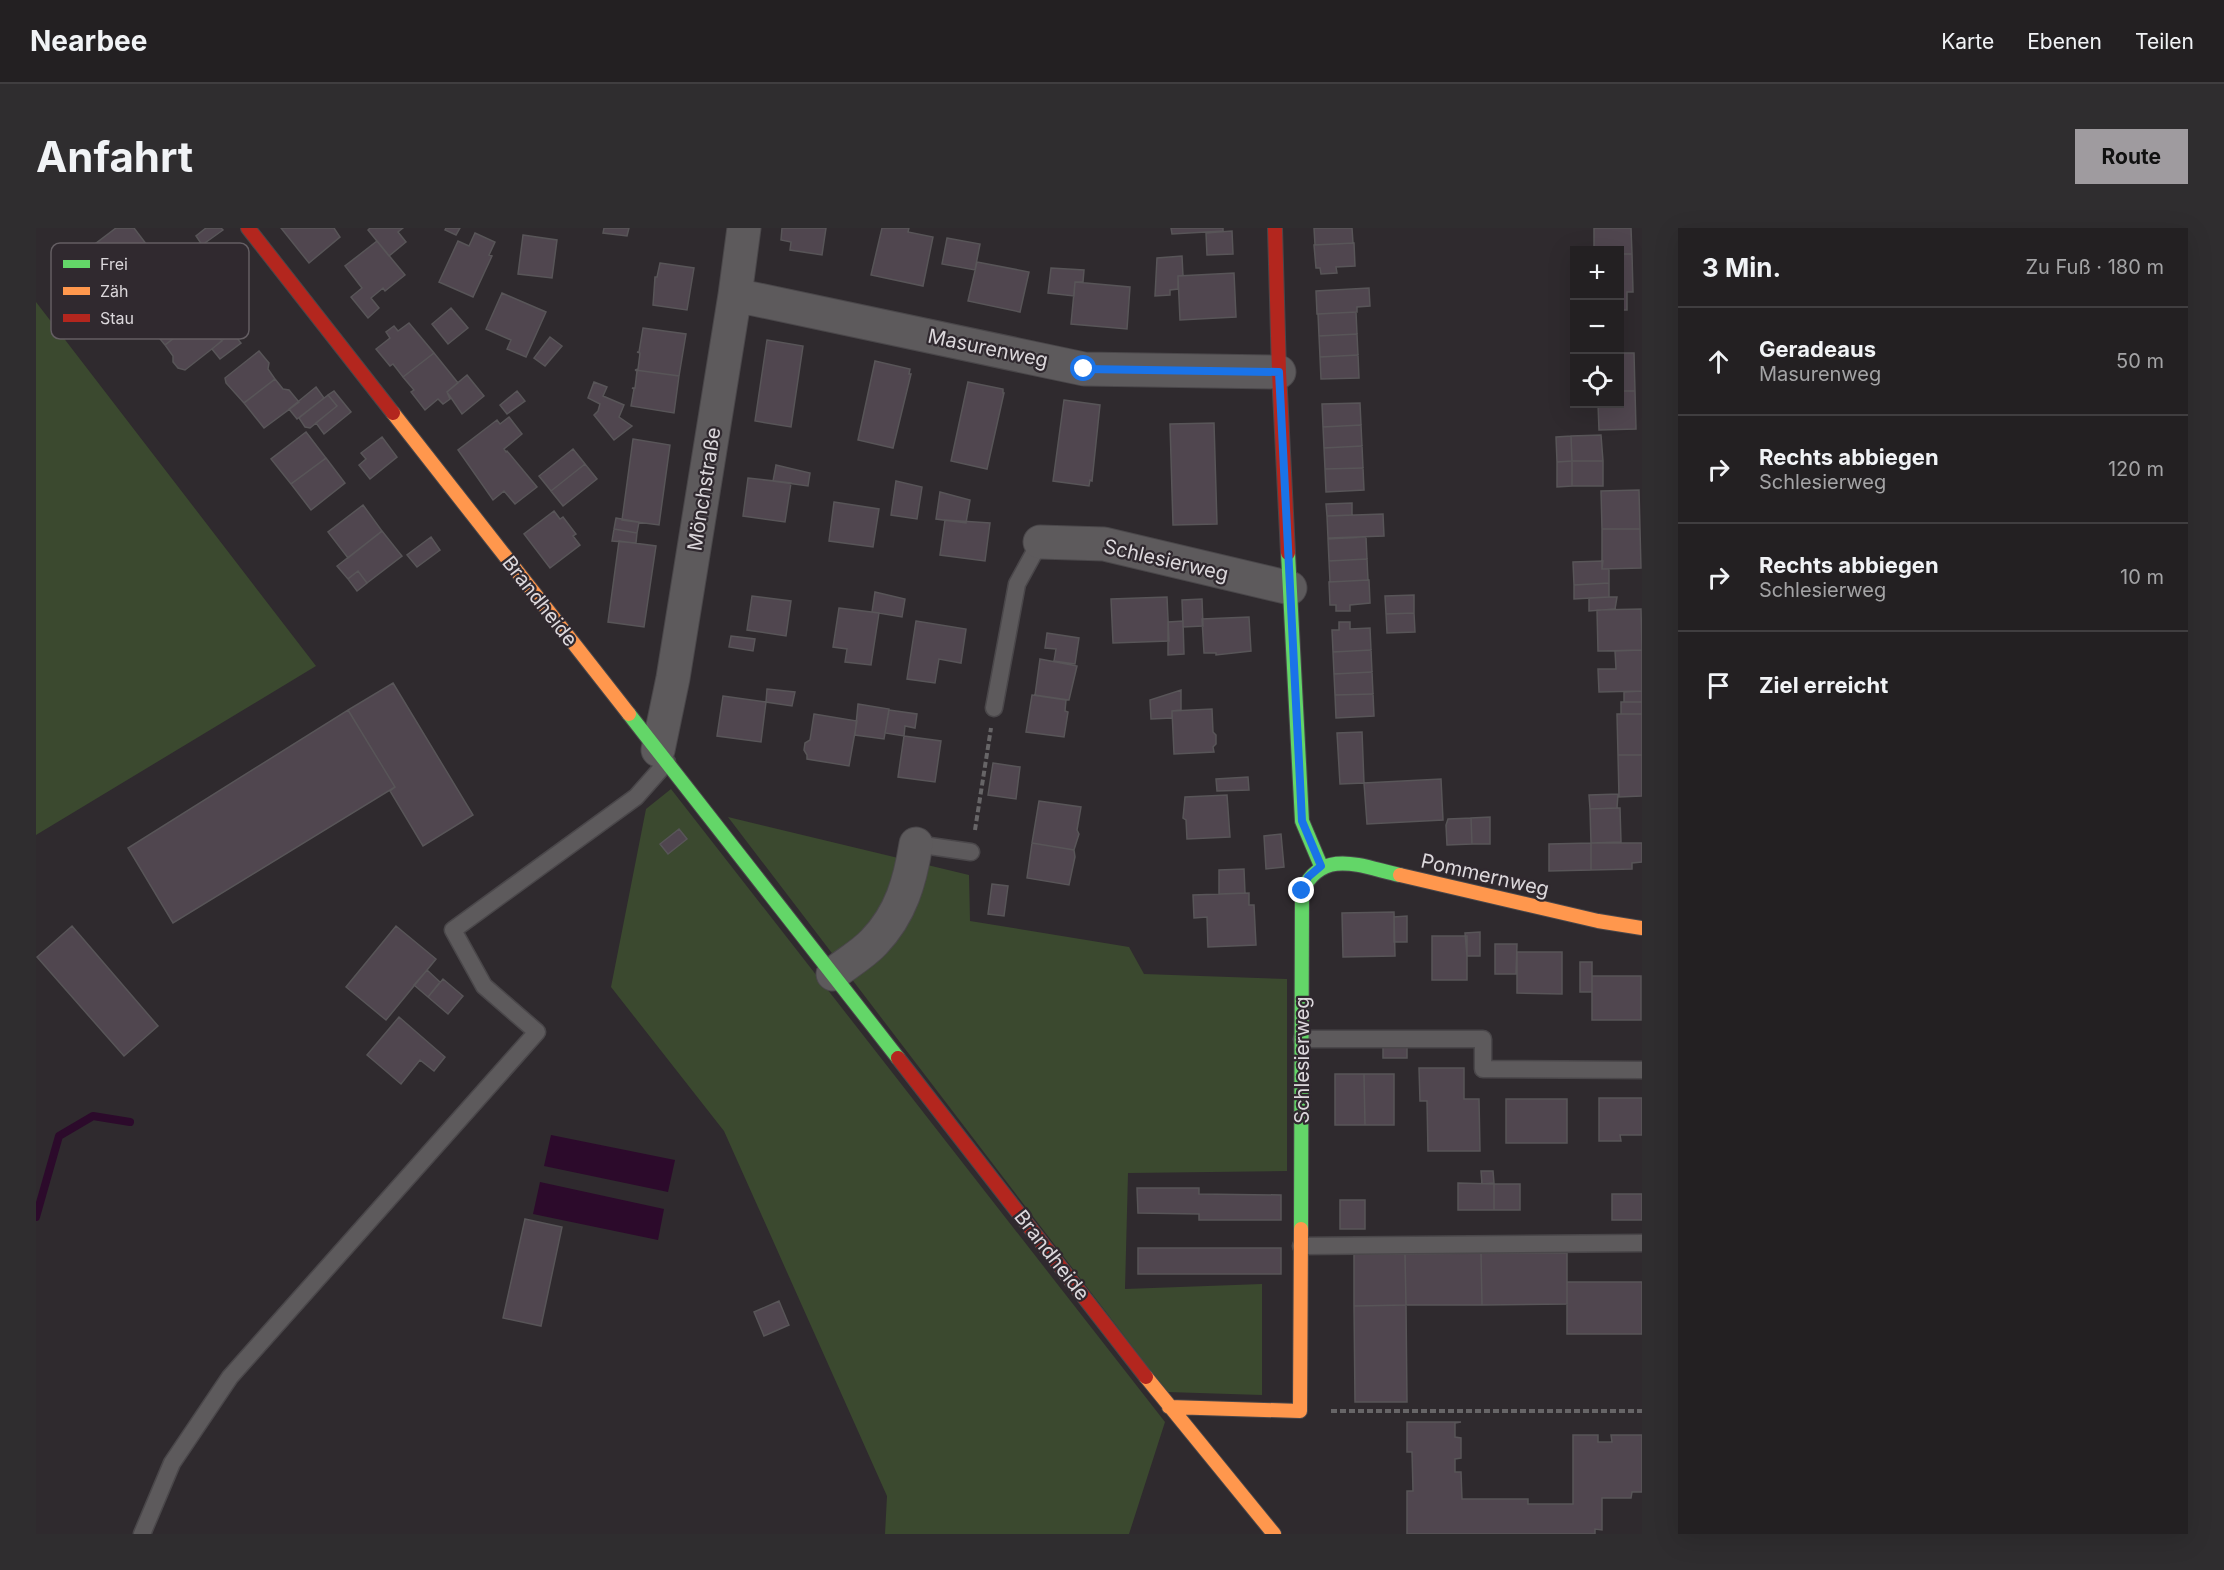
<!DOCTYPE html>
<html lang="de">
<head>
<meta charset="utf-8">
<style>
	:root { --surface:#232022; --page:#2f2d2f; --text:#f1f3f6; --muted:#a3a3a5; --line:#403e40; --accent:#9f9b9f }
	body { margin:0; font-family:Inter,sans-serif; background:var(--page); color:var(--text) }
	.controls { position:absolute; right:18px; top:18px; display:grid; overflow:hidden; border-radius:0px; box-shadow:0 6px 24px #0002 }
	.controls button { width:54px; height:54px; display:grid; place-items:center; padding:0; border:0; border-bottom:2px solid var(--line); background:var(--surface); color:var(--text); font:30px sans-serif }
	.stop { position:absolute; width:18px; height:18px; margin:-14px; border:4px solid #1a73e8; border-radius:50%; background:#fff }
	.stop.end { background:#1a73e8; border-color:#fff; box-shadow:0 2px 6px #0008 }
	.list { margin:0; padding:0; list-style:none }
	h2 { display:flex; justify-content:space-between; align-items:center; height:78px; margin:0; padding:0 24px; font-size:26px }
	h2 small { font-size:20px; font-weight:400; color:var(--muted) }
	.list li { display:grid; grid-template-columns:39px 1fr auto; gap:18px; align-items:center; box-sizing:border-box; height:108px; padding:0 24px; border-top:2px solid var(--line) }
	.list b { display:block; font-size:22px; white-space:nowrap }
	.list p { margin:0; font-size:20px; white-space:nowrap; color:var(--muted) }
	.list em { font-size:20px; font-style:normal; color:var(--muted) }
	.icon { flex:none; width:33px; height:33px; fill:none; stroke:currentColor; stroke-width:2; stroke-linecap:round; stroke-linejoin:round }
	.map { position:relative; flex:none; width:1606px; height:1306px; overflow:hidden; border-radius:0px }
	header { display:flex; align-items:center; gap:36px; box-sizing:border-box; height:84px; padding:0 30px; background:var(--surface); border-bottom:2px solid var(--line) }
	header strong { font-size:28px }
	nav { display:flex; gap:33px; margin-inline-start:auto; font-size:21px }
	.intro { display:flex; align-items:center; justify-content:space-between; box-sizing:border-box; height:144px; padding:0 36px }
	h1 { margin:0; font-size:42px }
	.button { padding:15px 27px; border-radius:0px; background:var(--accent); color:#111; font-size:21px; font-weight:700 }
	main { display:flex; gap:36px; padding:0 36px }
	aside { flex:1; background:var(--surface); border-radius:0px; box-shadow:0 6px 24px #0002 }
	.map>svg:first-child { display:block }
</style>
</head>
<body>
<header>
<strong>Nearbee</strong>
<nav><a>Karte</a><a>Ebenen</a><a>Teilen</a></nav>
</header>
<div class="intro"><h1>Anfahrt</h1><a class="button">Route</a></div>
<main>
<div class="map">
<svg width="1606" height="1306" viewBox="0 0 1606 1306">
	<rect width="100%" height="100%" fill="#2f2a2e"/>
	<path fill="#3b492f" d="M0 74 280 438 0 607Z
		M635 561 1129 1194 1093 1306H849L851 1268 688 903 575 759 610 581Z
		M692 589 933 647 934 693 1093 719 1108 746 1251 751V943L1092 945 1089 1061 1226 1056V1167L1131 1164Z"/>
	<path fill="#2c0a2b" d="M515 907 639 932 632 964 508 938Z
		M504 954 628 981 622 1012 497 986Z"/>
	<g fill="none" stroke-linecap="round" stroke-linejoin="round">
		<path stroke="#2c0a2b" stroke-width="8" d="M0 989 23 908 57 888 94 894"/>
	</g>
	<path fill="#50464f" stroke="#585558" stroke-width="1.5" d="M80 0H98L111 17 75 44 55 19Z
		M170 0H185L187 2 166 17 160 8Z
		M245 0H298L304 9 273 35Z
		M367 0 362 4 370 14 353 28 332 2 334 0Z
		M410 0H424L420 7 409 2Z
		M568 0H593L591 8 567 5Z
		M746 0H790L786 27 754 22 755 14 745 12Z
		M846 0H873L872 4 897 9 887 58 835 47Z
		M1135 0H1187V3L1136 6Z
		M1278 0H1316L1317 15 1279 17Z
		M1558 0H1595L1596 26H1584V22H1558Z
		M1196 3 1197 26 1171 27 1170 5Z
		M439 5 459 14 453 27 456 28 437 69 403 54 422 13 433 18Z
		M487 7 521 12 516 50 482 46Z
		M911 10 944 16 939 42 906 36Z
		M341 13 369 47 349 63 347 60 335 70 343 80 332 90 315 69 326 60 309 38Z
		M1318 15 1319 38 1300 39 1301 45 1285 46 1284 40H1280L1278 17Z
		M1584 26H1596L1597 64H1591V82H1584Z
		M1146 28 1147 48H1142V61L1134 62V67L1119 68 1121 30Z
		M941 34 993 44 984 84 932 73Z
		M624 35 658 40 651 82 617 77 619 49H621Z
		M1015 40 1048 42 1047 54H1039L1038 68 1012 65Z
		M1198 45 1200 89 1144 92 1142 48Z
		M1039 54 1094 59 1091 101 1035 96Z
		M1333 60 1334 78 1321 79V84L1281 86 1280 63Z
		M147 63 155 74 154 80 163 91 129 117 120 106 114 105 110 99 109 91Z
		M466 65 510 84 490 129 471 121 475 112 450 101Z
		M415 80 432 100 412 116 396 96Z
		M1320 84 1321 106 1283 108 1282 86Z
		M163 91 171 101H176L186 113 149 142 142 140 137 134V128L129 117Z
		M373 95 398 125 367 149 357 136 354 138 340 121 354 110 350 104 358 98 362 103Z
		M607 100 650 106 643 148 599 142 602 141 604 125 601 124H603Z
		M196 104 205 115 184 131 176 121Z
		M1321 106 1322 127 1284 129 1283 108Z
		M514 109 526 118 509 138 498 130Z
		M731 112 767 118 755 199 719 193Z
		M223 123 233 135 232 141 239 151 208 175 190 155 189 150Z
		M398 125 422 155 411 164 414 171 407 176 402 171 389 182 375 164 378 162 367 149Z
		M1584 125H1598L1599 163H1584Z
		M1322 127 1323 150 1285 151 1284 129Z
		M839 133 874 141 873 146H875L857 220 822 212Z
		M599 142 643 148 638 185 595 178 598 161 596 160H599L601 143Z
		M431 147 448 168 426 186 411 164Z
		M239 151 247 161 253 162 263 174 228 200 208 175Z
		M558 154 571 159 567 168 588 177 583 189 596 198 578 212 558 187 562 183 564 176 552 170Z
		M932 154 967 161V165H968L951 241 915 233Z
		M280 159 288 170 261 191 253 181Z
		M298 163 315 184 288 206 280 195 301 178 292 167Z
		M481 163 489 173 471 186 464 177Z
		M1584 163H1599L1600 201 1563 202 1562 176H1584Z
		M292 167 301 178 274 200 269 199 263 190Z
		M1028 172 1064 177 1056 253 1054 252 1053 258 1017 253Z
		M1324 175 1325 197 1287 199 1286 176Z
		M473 189 486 206 468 221 470 224 471 223 501 259 479 276 468 263 457 272 422 222 461 192 464 196Z
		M1178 195 1181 296 1137 297 1134 196Z
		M1325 197 1326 218 1288 220 1287 199Z
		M270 204 290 230 255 256 235 231Z
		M1565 207 1567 233H1536L1535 208Z
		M1535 208 1536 233 1521 234 1520 209Z
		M346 209 361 229 334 251 323 237 330 231 325 225Z
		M597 211 634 217 623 297 586 292Z
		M1326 218 1327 240 1289 241 1288 220Z
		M537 221 549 236 515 263 503 248Z
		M290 230 309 255 275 282 255 256Z
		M1536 233V258L1521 259V234Z
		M1536 233H1567V258H1536Z
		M549 236 561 251 527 278 515 263Z
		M740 237 774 245 772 258 737 253Z
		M1327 240 1328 262 1290 264 1289 241Z
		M712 250 755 255 749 294 707 288Z
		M860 253 886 259 881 291 855 287Z
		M1603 262 1604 301H1566L1565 263Z
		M904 264 934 272 930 295 900 291Z
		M798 274 843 281 837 319 793 313Z
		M1316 275V287L1291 288 1290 276Z
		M327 277 346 303 312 330 292 304Z
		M518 283 524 291 527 289 540 306 537 308 544 317 514 340 488 306Z
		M1347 286 1348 308 1292 310 1291 288Z
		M580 290 603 294 601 305 578 301Z
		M909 292 954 295 949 333 904 327Z
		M578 301 601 305 600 315 576 313Z
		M1566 301H1604L1605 340 1566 341Z
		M346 303 366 328 331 355 322 343 312 351 301 338Z
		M395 309 404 322 381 339 371 327Z
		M1330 309 1331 331 1293 333 1292 311Z
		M583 313 620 318 608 399 572 394Z
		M1331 331 1332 352 1294 354 1293 333Z
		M1567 333 1566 341H1573V355L1538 357 1537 334Z
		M322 343 331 355 321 363 312 351Z
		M1333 352 1334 375 1314 377V383H1300V377H1294L1293 354Z
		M1573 355V369L1538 371V357Z
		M839 364 869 371 866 389 836 384Z
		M1378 367V385L1350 386 1349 368Z
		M716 368 755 373 750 408 711 402Z
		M1131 369 1133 413 1077 415 1075 371Z
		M1573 369H1581L1579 381 1553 383V370Z
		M1166 371 1167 398 1147 399 1146 372Z
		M803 380 843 385 835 437 809 434 811 421 797 419Z
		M1605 381 1606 422 1562 423 1561 382Z
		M1378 385 1379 404 1351 405 1350 386Z
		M1213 389 1215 423 1180 427V425H1168L1166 391Z
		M880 393 930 401 925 435 903 431 899 455 871 451Z
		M1147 393 1148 426 1132 427V394Z
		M1303 394H1314V401L1334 400 1335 422 1297 424 1296 402H1303Z
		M1011 405 1043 410 1039 436 1018 433 1020 421 1009 420Z
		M695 408 719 411 717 423 693 419Z
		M1335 422 1336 444 1298 446 1297 424Z
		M1606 422V463L1563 464 1562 441H1580L1579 423Z
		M1004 431 1041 438 1033 472 999 467Z
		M1336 444 1337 466 1299 467 1298 446Z
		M357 455 437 587 387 618 354 563 359 559 312 482Z
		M731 461 759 464 756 478 730 474Z
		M1145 462V482L1136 483V490L1115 491 1114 472Z
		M1606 463V474H1588V464Z
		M1337 466 1338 488 1300 490 1299 467Z
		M996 467 1030 472 1029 483 1032 484 1028 509 990 504Z
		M687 468 730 474 725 514 681 508Z
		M1585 474H1606V486H1585Z
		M822 476 853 481 848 511 819 507Z
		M1176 481 1177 504 1180 507V516L1177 519 1178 524 1138 526 1136 483Z
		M312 482 359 559 137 695 92 620Z
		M853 482 881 486 879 500 869 498 868 508 849 505Z
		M778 486 821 493 813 538 771 531V527L768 522 769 515 774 512Z
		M1581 486H1606V527H1582Z
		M1326 504 1328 555 1304 556 1301 505Z
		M868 508 905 513 899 554 862 549Z
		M1582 527H1606V568L1583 569Z
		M957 535 984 539 980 571 952 567Z
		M1212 549 1213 562 1181 563 1180 551Z
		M1405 551 1407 592 1331 596 1328 555Z
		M1582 566 1581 580 1554 581 1553 567Z
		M1191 567 1194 609 1151 611 1150 592 1147 590 1149 569Z
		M1003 573 1045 579 1041 602 1043 606 1038 622 996 615Z
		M1581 580H1584L1585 614 1555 615 1554 581Z
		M1454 589V616H1436L1435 590Z
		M1435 590 1436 616 1411 617 1410 597 1412 591Z
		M643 601 651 611 632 626 624 616Z
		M1245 606 1248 639 1230 641 1228 608Z
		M996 615 1038 622 1039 629 1033 657 991 650Z
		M1555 615H1606V634L1596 635V641L1555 642Z
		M1555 615V642L1513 643V616Z
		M1208 641 1209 665 1183 666V642Z
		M956 656 972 658 968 688 952 686Z
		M1213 665V677H1218L1220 717 1172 719 1171 689 1158 690 1157 667Z
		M1358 684 1359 728 1307 729 1306 685Z
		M1371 688V714H1358V689Z
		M36 698 122 798 88 828 1 729Z
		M360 698 400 731 350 792 310 759Z
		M1444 704V728H1431L1429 705Z
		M1396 708H1431V752H1396Z
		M1459 716H1481L1480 746H1459Z
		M1481 724H1526V766L1481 765Z
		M1544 734H1556V764H1544Z
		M391 742 404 754 392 769 378 757Z
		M1556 748H1605V792H1556Z
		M407 751 427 768 412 786 392 769Z
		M363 789 409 829 398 843 384 832 365 856 331 827Z
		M1347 817H1371V830H1347Z
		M1383 840H1428V871H1443L1444 923H1392L1391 873H1384Z
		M1299 846H1328L1329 897H1299Z
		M1328 846H1358V897H1329Z
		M1563 870H1606V907H1584L1585 913H1563Z
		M1470 871H1531V915H1470Z
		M1445 943H1457L1458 955 1446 956Z
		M1422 955 1458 956V982H1422Z
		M1458 956H1484V982H1458Z
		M1101 960H1163V966L1245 967V992H1163V986L1102 985Z
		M1576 966H1606V992H1576Z
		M1304 972H1329V1001H1304Z
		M489 991 526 999 505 1098 467 1090Z
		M1102 1020H1245V1046H1102Z
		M1445 1025H1531V1076L1446 1077Z
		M1445 1025 1446 1077H1370L1369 1026Z
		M1318 1026H1369L1370 1077 1318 1078Z
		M1531 1054H1606V1106H1531Z
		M743 1073 753 1097 728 1108 718 1084Z
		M1370 1077 1371 1174H1319L1318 1078Z
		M1371 1194H1425L1419 1195V1209L1425 1210V1230L1419 1231V1244H1425L1426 1271H1492V1276H1537V1207H1562V1214H1576L1575 1207H1606V1264H1596L1595 1270H1566V1302L1559 1301V1306H1371V1263H1377L1376 1224H1371Z"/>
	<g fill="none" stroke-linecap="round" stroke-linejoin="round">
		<defs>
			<path id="lane" d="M958 480 981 356 1004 314
				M880 616 935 624
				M1266 811H1447V841L1606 842
				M1265 1018 1606 1015
				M106 1306 136 1235 194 1149 501 804 448 758 417 702 600 569 631 534"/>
			<path id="street" d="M699 67 1048 141 1243 144
				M1004 314 1068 316 1254 360
				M622 522 637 450 699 67 708 0
				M797 746C811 735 827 726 838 714 865 686 874 653 880 616"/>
			<path id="fast" d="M1252 325 1266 593 1285 638
				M593 486 862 830
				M1265 1001 1266 663C1287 619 1326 639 1364 647"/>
			<path id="slow" d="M357 185 593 486
				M1364 647 1562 693 1606 700
				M1110 1149 1238 1306
				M1133 1179 1264 1183 1265 1001"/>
			<path id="jam" d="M212 0 357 185
				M1239 0 1243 144 1252 325
				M862 830 1110 1149"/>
		</defs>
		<use href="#lane" stroke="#4a474a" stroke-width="19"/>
		<use href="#street" stroke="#4a474a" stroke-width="35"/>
		<use href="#fast" stroke="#4a474a" stroke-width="16"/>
		<use href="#slow" stroke="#4a474a" stroke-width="16"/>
		<use href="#jam" stroke="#4a474a" stroke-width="16"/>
		<path stroke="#676567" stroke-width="4" stroke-dasharray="6 3" stroke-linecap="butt" d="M939 602 955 500
			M1295 1183H1606"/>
		<use href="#lane" stroke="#5d5a5c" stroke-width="16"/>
		<use href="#street" stroke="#5d5a5c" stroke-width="33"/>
		<use href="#fast" stroke="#63d668" stroke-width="14"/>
		<use href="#slow" stroke="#ff974d" stroke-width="14"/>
		<use href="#jam" stroke="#b3261e" stroke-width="14"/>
	</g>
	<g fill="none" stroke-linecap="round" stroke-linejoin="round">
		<path stroke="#1a73e8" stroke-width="8" d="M1048 141 1243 144 1266 593 1285 638 1272 649 1266 663"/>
	</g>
	<g text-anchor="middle" stroke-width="4.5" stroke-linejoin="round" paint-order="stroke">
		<g font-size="20" fill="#dcd8dc" stroke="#30292f">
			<text transform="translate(952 120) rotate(12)" y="7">Masurenweg</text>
			<text transform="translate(668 261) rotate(-81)" y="7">Mönchstraße</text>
			<text transform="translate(1130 332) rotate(13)" y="7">Schlesierweg</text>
			<text transform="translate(504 373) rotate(52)" y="7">Brandheide</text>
			<text transform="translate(1449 647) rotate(13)" y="7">Pommernweg</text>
			<text transform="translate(1266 832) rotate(-90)" y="7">Schlesierweg</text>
			<text transform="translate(1016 1027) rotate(52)" y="7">Brandheide</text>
		</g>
	</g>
	<rect x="15" y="15" width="198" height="96" rx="9" fill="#30292f" stroke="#645e63" stroke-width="1.5"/>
	<rect x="27" y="32" width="27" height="8" fill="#63d668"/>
	<rect x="27" y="59" width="27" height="8" fill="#ff974d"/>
	<rect x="27" y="86" width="27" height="8" fill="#b3261e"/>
	<g font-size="16" fill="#dcd8dc">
		<text x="64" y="42">Frei</text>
		<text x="64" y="69">Zäh</text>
		<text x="64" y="96">Stau</text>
	</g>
</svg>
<div class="controls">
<button>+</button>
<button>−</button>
<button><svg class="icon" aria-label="locate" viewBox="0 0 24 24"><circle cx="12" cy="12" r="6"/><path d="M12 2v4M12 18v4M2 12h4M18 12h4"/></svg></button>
</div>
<div class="stop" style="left:1048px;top:141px"></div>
<div class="stop end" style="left:1266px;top:663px"></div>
</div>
<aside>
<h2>3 Min.<small>Zu Fuß · 180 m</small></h2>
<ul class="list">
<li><svg class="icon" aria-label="ahead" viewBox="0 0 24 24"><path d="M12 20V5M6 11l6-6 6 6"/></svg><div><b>Geradeaus</b><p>Masurenweg</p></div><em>50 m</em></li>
<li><svg class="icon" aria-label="right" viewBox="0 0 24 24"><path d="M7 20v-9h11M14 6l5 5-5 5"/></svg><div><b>Rechts abbiegen</b><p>Schlesierweg</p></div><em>120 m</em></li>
<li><svg class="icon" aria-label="right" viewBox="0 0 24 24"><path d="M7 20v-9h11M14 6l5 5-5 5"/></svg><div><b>Rechts abbiegen</b><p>Schlesierweg</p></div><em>10 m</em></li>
<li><svg class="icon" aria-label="arrive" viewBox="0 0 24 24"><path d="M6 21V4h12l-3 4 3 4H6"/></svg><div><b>Ziel erreicht</b></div></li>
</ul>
</aside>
</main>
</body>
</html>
